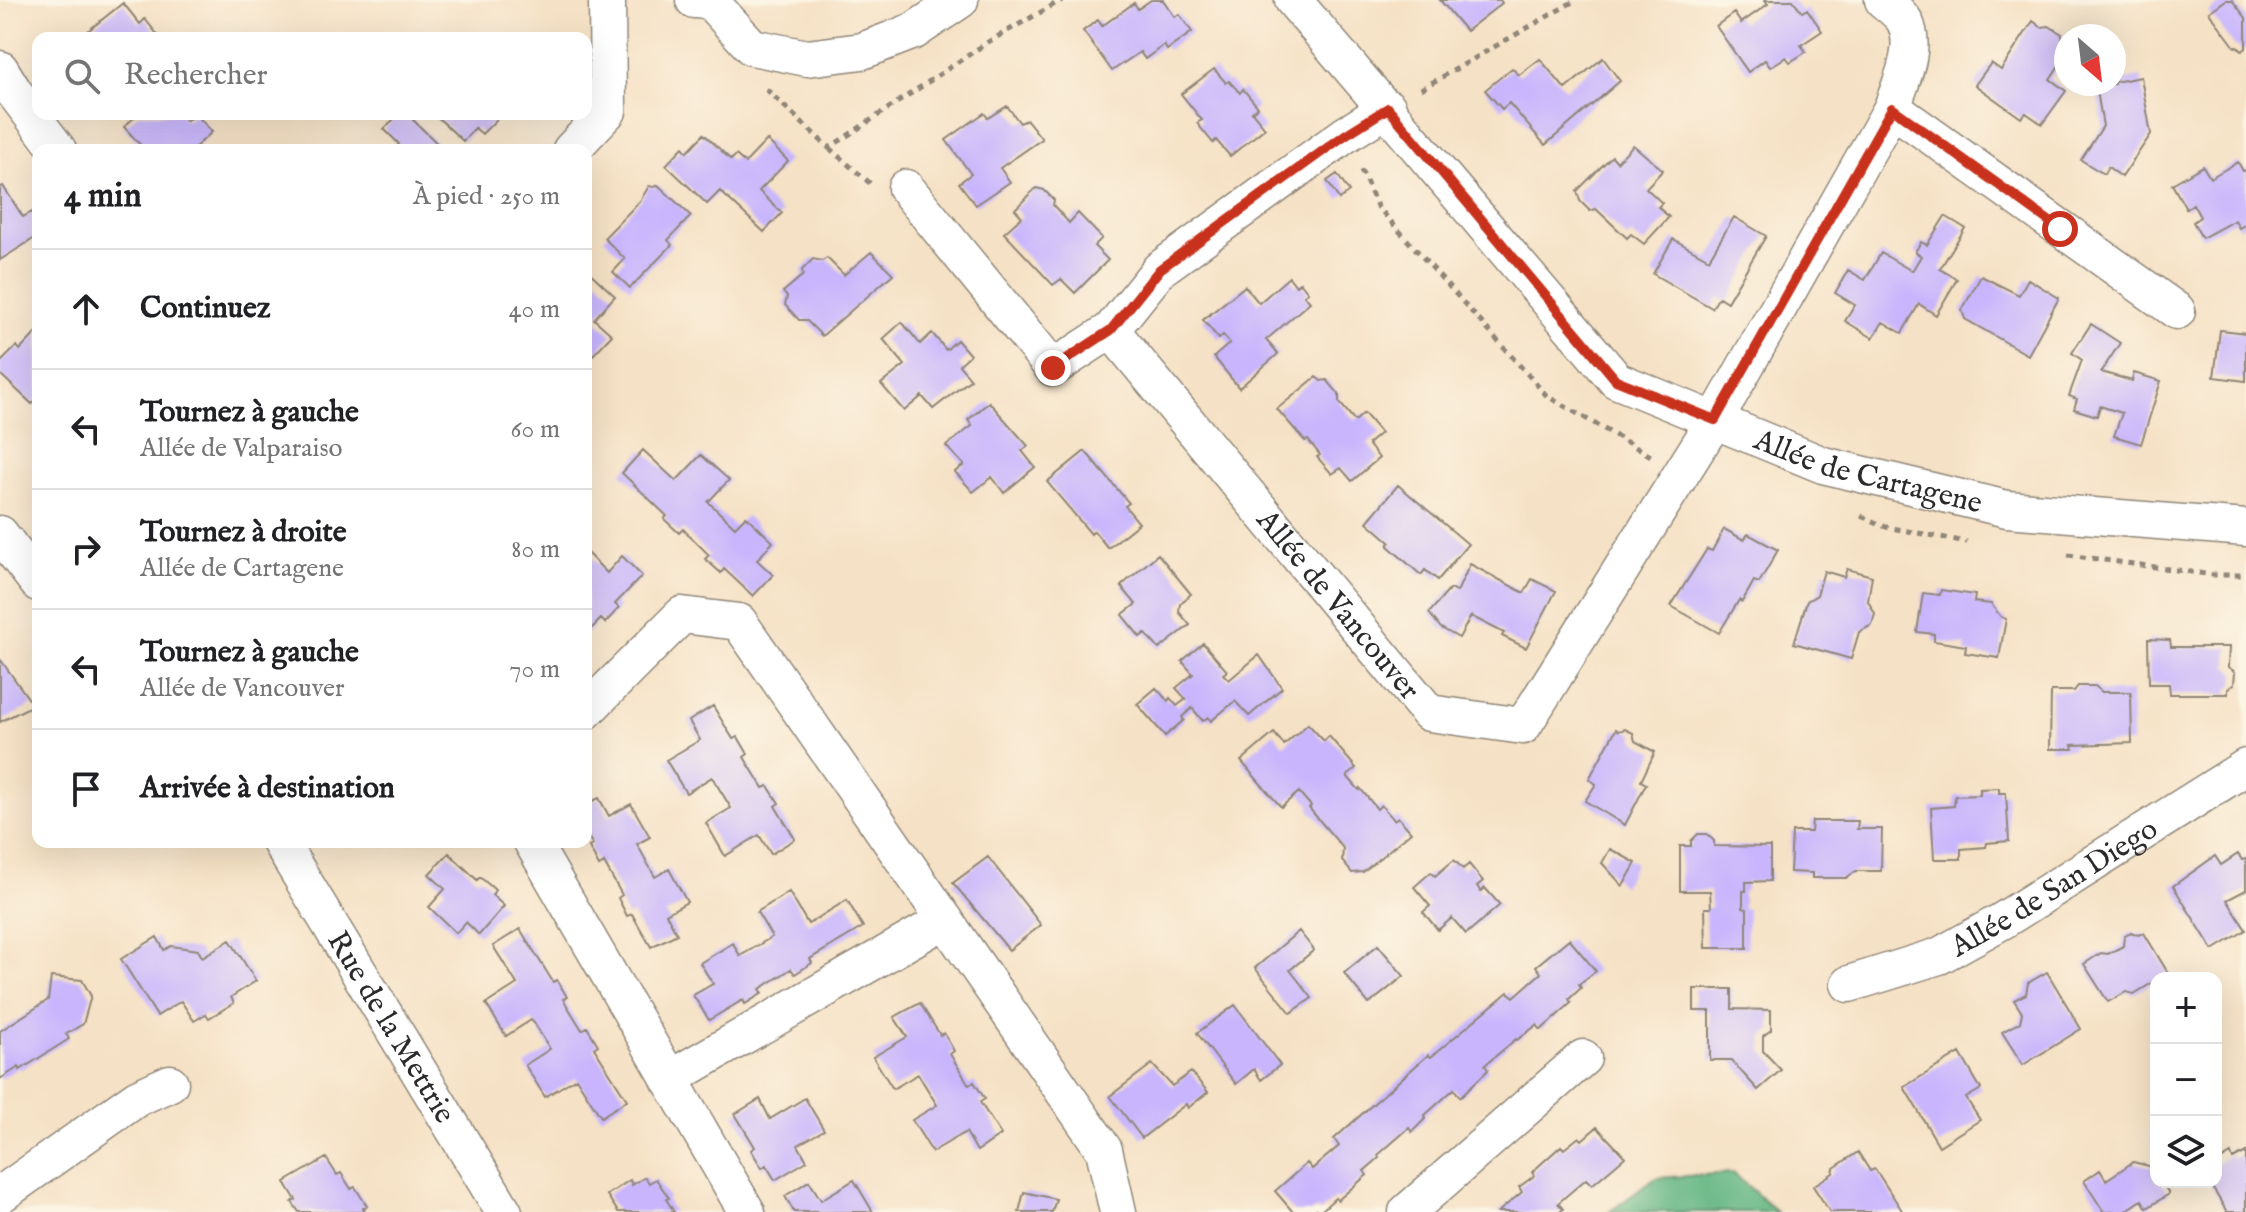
<!DOCTYPE html>
<html lang="fr">
<head>
<meta charset="utf-8">
<style>
	:root { --surface:#fff; --page:#f2f2f2; --text:#202124; --muted:#757577; --line:#e0e0e0 }
	body { margin:0; font-family:"IM FELL English",serif; background:var(--page); color:var(--text) }
	.controls { position:absolute; right:24px; bottom:24px; display:grid; overflow:hidden; border-radius:16px; box-shadow:0 8px 32px #0002 }
	.controls button { width:72px; height:72px; display:grid; place-items:center; padding:0; border:0; border-bottom:2px solid var(--line); background:var(--surface); color:var(--text); font:40px sans-serif }
	.compass { position:absolute; left:2054px; top:24px; width:72px; height:72px; border-radius:50%; background:var(--surface); box-shadow:0 8px 32px #0002; rotate:152deg }
	.stop { position:absolute; width:24px; height:24px; margin:-18px; border:6px solid #c8321e; border-radius:50%; background:#fff }
	.stop.end { background:#c8321e; border-color:#fff; box-shadow:0 2px 8px #0008 }
	.list { margin:0; padding:0; list-style:none }
	h2 { display:flex; justify-content:space-between; align-items:center; height:104px; margin:0; padding:0 32px; font-size:34px }
	h2 small { font-size:26px; font-weight:400; color:var(--muted) }
	.list li { display:grid; grid-template-columns:52px 1fr auto; gap:24px; align-items:center; box-sizing:border-box; height:120px; padding:0 32px; border-top:2px solid var(--line) }
	.list b { display:block; font-size:30px; white-space:nowrap }
	.list p { margin:0; font-size:26px; white-space:nowrap; color:var(--muted) }
	.list em { font-size:26px; font-style:normal; color:var(--muted) }
	.icon { flex:none; width:44px; height:44px; fill:none; stroke:currentColor; stroke-width:2; stroke-linecap:round; stroke-linejoin:round }
	.map { position:relative; flex:none; width:2246px; height:1212px; overflow:hidden }
	.search { position:absolute; background:var(--surface); box-shadow:0 8px 32px #0002; left:32px; top:32px; width:560px; height:88px; display:flex; align-items:center; gap:20px; box-sizing:border-box; padding:0 28px; border-radius:16px; color:var(--muted); font-size:30px }
	.panel { position:absolute; background:var(--surface); box-shadow:0 8px 32px #0002; left:32px; top:144px; width:560px; height:704px; border-radius:16px }
	.map>svg:first-child { display:block }
</style>
</head>
<body>
<div class="map">
<svg width="2246" height="1212" viewBox="0 0 2246 1212">
	<rect width="100%" height="100%" fill="#fcf5e5"/>
	<filter id="ink" filterUnits="userSpaceOnUse"><feTurbulence type="fractalNoise" baseFrequency=".0125" numOctaves="2"/><feDisplacementMap in="SourceGraphic" scale="16" xChannelSelector="R" yChannelSelector="G"/><feConvolveMatrix kernelMatrix="1 2 1 2 8 2 1 2 1" color-interpolation-filters="sRGB"/></filter>
	<filter id="wash" filterUnits="userSpaceOnUse"><feTurbulence type="fractalNoise" baseFrequency=".006" numOctaves="4" result="noise"/><feDisplacementMap in="SourceGraphic" scale="32" xChannelSelector="R" yChannelSelector="G"/><feGaussianBlur stdDeviation="1.8" result="paint"/><feColorMatrix in="noise" values="0 0 0 0 0 0 0 0 0 0 0 0 0 0 0 0 0 1.4 0 .05"/><feComposite in="paint" operator="in"/></filter>
	<g filter="url(#wash)">
		<rect width="100%" height="100%" fill="#f5e1c5"/>
		<path fill="#66b784" stroke="#487158" stroke-width="2" d="M1733 1173 1777 1212H1609L1656 1178Z"/>
		<g id="blocks">
			<path fill="#c8b5fd" d="M1151 0H1163L1175 17 1179 14 1192 32 1167 50 1164 45 1145 59 1140 52 1112 71 1083 31 1098 20 1102 26 1134 3 1138 9Z
				M1440 0H1500L1502 3 1466 31Z
				M1765 0H1793L1802 12 1807 9 1822 31 1801 45 1806 52 1790 62 1786 57 1770 67 1765 60 1748 72 1716 26 1734 13 1741 23 1768 4Z
				M2226 0H2232L2246 18V48L2242 51 2237 46 2235 47 2209 12Z
				M123 3 140 24 145 19 160 38H79Z
				M2033 21 2041 27 2049 26 2062 34 2063 42 2066 45V55L2050 79 2066 91 2042 124 2026 113 2021 118 1975 85 1991 63 2001 70Z
				M1603 58 1620 81 1545 145 1509 103 1502 109 1485 90 1512 68 1519 75 1540 59 1565 89Z
				M1214 69 1226 83 1229 81 1240 93 1243 89 1258 107 1252 112 1265 128 1230 156 1216 140 1213 143 1197 123 1202 120 1181 94Z
				M2141 77 2151 134 2122 177 2108 167 2104 174 2081 160 2103 126 2096 85 2114 84V82Z
				M1007 106 1020 123 1027 120 1042 139 1000 168 1010 182 976 205 959 183 971 174 946 140 984 113 988 118Z
				M138 114H180L186 121 196 114 212 132 192 150H145L124 127Z
				M399 114H407L444 150H393L399 144 384 129Z
				M434 114H502L482 134 475 128 463 141Z
				M704 134 731 160 736 155 745 163 767 140 788 161 759 191 782 213 764 232 720 191 707 204 666 165 683 147 687 152Z
				M1633 145 1663 170 1646 188 1662 203 1658 207 1669 217 1644 244 1631 234 1627 238 1596 209 1590 211 1580 201 1577 191 1612 156 1617 162Z
				M2238 162 2243 171 2246 170V224L2239 228 2235 220 2202 238 2193 222 2200 217 2193 204 2186 209 2172 184 2203 166 2210 178Z
				M1337 174 1349 192 1339 199 1327 181Z
				M658 185 691 216 668 240 672 245 630 288 613 272 625 259 604 238 640 201 649 186 654 187Z
				M3 186 23 217 32 212 38 222V236L0 260V188Z
				M1036 188 1044 190 1054 200 1053 205 1069 223 1078 213 1102 238 1094 246 1108 260 1075 293 1061 279 1053 285 1004 233 1022 217 1015 209Z
				M1945 216 1965 228 1940 269 1957 279 1936 315 1919 304 1902 333 1883 322 1873 338 1845 321 1855 305 1835 293 1848 270 1865 280 1881 253 1912 271 1921 256 1915 252 1921 242 1927 245Z
				M1734 217 1766 236 1727 302 1719 297 1712 308 1653 274 1673 239 1709 259Z
				M871 252 893 274 822 336 806 320H799L785 305 787 297 783 292 803 275 802 270 813 259 822 261 827 258 844 275Z
				M586 269 615 296 594 319 612 335 593 355 591 353 586 358Z
				M1981 276 2019 295 2028 279 2059 298 2028 355 1965 319 1962 310Z
				M1289 277 1296 286 1300 282 1308 292 1304 295 1310 302 1266 340 1278 354 1239 388 1214 357 1230 343 1223 335 1219 339 1203 320 1245 286 1259 303Z
				M902 322 920 344 932 333 946 350 957 340 970 355 959 365 971 379 933 409 922 396 904 411 881 384 905 365 883 339Z
				M2091 324 2120 343 2101 372 2132 381 2134 373 2161 381 2141 444 2114 436 2122 413 2100 406 2097 416 2074 409 2077 399 2069 396 2082 360 2072 353Z
				M2220 330 2246 333V381L2214 377Z
				M38 331V398L32 404 0 374V363L17 346 20 350Z
				M1316 377 1321 381 1327 380 1339 394V402L1355 421 1364 413 1381 433 1368 444 1379 458 1352 481 1341 468 1332 474 1317 457 1320 455 1308 440 1305 441 1277 409Z
				M989 402 1028 446 1022 451 1035 467 1004 493 992 477 973 492 955 472 964 465 946 446 972 426 968 420Z
				M643 450 676 481 701 455 729 480 708 502 735 527 746 516 773 542 757 560 773 575 753 596 724 569 721 573 705 559 709 555 683 529 679 533 664 519 667 516 622 473Z
				M1085 451 1129 503 1125 506 1139 523 1108 548 1094 531 1091 534 1047 482Z
				M1398 485 1468 544 1438 580 1425 570 1421 575 1388 546 1390 542 1367 522Z
				M1724 529 1744 540 1748 534 1778 550 1759 583 1754 581 1742 602 1739 600 1719 633 1671 606 1707 549 1712 551Z
				M586 552 607 573 622 556 642 576 615 604 619 608 605 623 601 619 586 634Z
				M1158 554 1191 594 1180 604 1179 612 1190 625 1159 649 1145 633 1140 637 1122 615 1136 604 1121 586Z
				M1470 564 1524 593 1532 579 1556 591 1526 648 1502 636 1504 633 1471 616 1459 638 1441 628 1429 613 1450 589 1457 592Z
				M1847 569 1872 576 1868 601 1875 614 1872 625 1859 632 1851 659 1794 643 1807 601 1817 595 1824 571 1844 577Z
				M1941 590 1975 595 1974 602 1991 604 2001 617 2006 619 1999 658 1965 653 1966 646 1934 641V634L1917 632 1923 593 1940 595Z
				M2148 639 2170 640 2171 647H2229L2228 667 2235 672 2234 684 2228 689V694H2170L2169 684H2149Z
				M1203 643 1227 671 1223 674 1229 680 1259 655 1282 688 1249 716 1235 701 1211 721 1208 717 1203 721 1192 708 1182 717 1184 720 1165 736 1137 704 1156 688 1168 701 1170 698 1177 706 1186 699 1176 688 1193 674 1182 661Z
				M0 659 33 705 0 722Z
				M2078 686H2095L2102 692H2131L2132 743 2072 745 2073 749H2050L2051 691H2074Z
				M713 706 733 739 738 737 748 754 744 757 763 788 768 786 779 803 775 806 795 839 771 854 759 835 725 856 706 823 731 808 712 777 686 793 666 760 700 740 689 721Z
				M1308 724 1324 741 1329 736 1356 768 1347 776 1359 790 1360 788 1377 809 1381 805 1394 820 1398 817 1411 832 1363 872 1352 873 1342 861 1343 848 1309 808 1311 806 1299 792 1281 807 1241 761 1274 733 1284 745Z
				M1616 729 1619 731 1625 729 1633 733 1635 741 1655 752 1641 781 1646 784 1625 825 1585 801 1596 784 1589 779Z
				M1999 788V793H2006L2009 841 1987 843 1986 847 1961 849V859H1934L1931 808 1954 806 1955 796 1980 795V789Z
				M599 798 609 816 631 804 650 837 637 844 655 877 669 869 687 902 666 914 677 934 651 947 632 914 627 916 618 898 622 895 604 863 599 866 589 847 593 845 586 833V804Z
				M1812 821H1858L1857 829H1882L1881 871H1856L1846 878H1812V873L1790 872 1792 832H1811Z
				M1698 834H1707L1714 841V846L1770 847V881L1746 882V891H1743V908L1747 909V948H1706L1705 908H1711L1710 891H1680V846H1691V841Z
				M1610 849 1636 863 1623 886 1602 863Z
				M449 853 477 880 480 877 495 890 492 895 504 906 479 935 466 922 456 933 429 907 445 889 429 874Z
				M2238 854 2242 860 2246 859V890L2227 900 2246 930 2213 950 2173 886 2215 856 2221 865Z
				M988 857 1041 925 1009 950 953 883Z
				M1454 860 1463 869 1469 864 1483 881 1477 886 1481 892 1485 888 1500 905 1466 934 1452 918 1438 930 1423 912 1430 906 1414 887 1431 872 1435 876Z
				M789 892 808 924 847 900 863 927 810 959 812 963 795 974 791 969 760 989 763 993 745 1004 743 1000 709 1020 693 995 713 984 700 963 733 943 740 956 772 937 757 912Z
				M520 929 553 982 557 980 560 985 567 997 563 999 582 1030 587 1027 598 1045 594 1048 627 1100 601 1117 576 1078 545 1097 525 1065 550 1049 534 1023 531 1020 506 1036 486 1004 517 984 493 946Z
				M1299 931 1314 950 1290 970 1312 998 1291 1013 1255 968Z
				M2131 932 2138 935 2144 933 2168 973 2134 994 2126 992 2108 1002 2084 964 2101 953 2108 954 2123 946 2124 937Z
				M157 937 164 950 171 946 198 950 202 957 230 940 256 981 231 997 234 1003 209 1018 206 1014 194 1021 181 1001 157 1016 121 959Z
				M1569 939 1596 971 1579 984 1581 988 1569 999 1571 1003 1541 1030 1537 1025 1517 1040 1516 1039 1485 1065 1488 1070 1460 1097 1454 1089 1425 1115 1426 1118 1412 1132 1409 1128 1378 1155 1379 1158 1364 1171 1367 1175 1338 1200 1335 1198 1320 1212 1316 1209 1312 1212H1293L1275 1191 1307 1163 1312 1169 1339 1146 1334 1139 1428 1055 1431 1057 1508 992 1514 997 1541 973 1536 966Z
				M1378 945 1404 976 1369 1004 1344 973Z
				M2047 972 2081 1029 2023 1065 2002 1032 2020 1022 2022 1013 2014 1000 2026 994 2028 983Z
				M51 977 82 980 91 996 83 1024 66 1034 69 1039 20 1070 19 1067 0 1079V1031L48 1000Z
				M1694 989H1732V1009L1771 1010V1030L1763 1036V1051L1781 1070 1758 1090 1731 1060H1710V1011H1694Z
				M920 1003 940 1035 944 1033 954 1051 950 1054 969 1085 974 1082 985 1099 980 1102 1001 1135 977 1151 966 1132 932 1152 912 1120 937 1105 918 1074 893 1089 873 1057 907 1037 894 1017Z
				M1235 1005 1280 1065 1261 1080 1254 1069 1236 1084 1197 1033Z
				M1960 1053 1981 1089 1966 1098 1980 1120 1939 1146 1904 1087Z
				M1152 1064 1172 1086 1191 1072 1208 1092 1188 1108 1186 1104 1142 1138 1110 1096Z
				M805 1098 824 1130 798 1145 807 1161 775 1180 766 1165 762 1168 751 1150 755 1147 735 1114 760 1099 770 1119Z
				M1597 1127 1625 1157 1592 1185 1586 1179 1558 1203 1563 1209 1560 1212H1498L1522 1192 1519 1187 1534 1176 1532 1172 1561 1146 1564 1149 1579 1137 1582 1140Z
				M1858 1152 1870 1171 1875 1169 1903 1212H1830L1813 1186 1833 1173 1834 1168Z
				M2246 1152V1212H2227L2209 1182H2216V1163L2231 1154 2233 1159Z
				M326 1158 337 1175 341 1173 351 1189 355 1187 367 1206 363 1208 365 1212H299L292 1202 296 1200 285 1182Z
				M2133 1162 2153 1167 2156 1182H2162L2169 1194 2147 1208 2142 1200 2124 1212H2104L2084 1181 2100 1170 2106 1180Z
				M645 1177 649 1183 656 1179 669 1198 666 1199 674 1212H618L607 1195 630 1180 632 1185Z
				M854 1180 873 1212H794L785 1196 809 1181 821 1200Z
				M1024 1192 1056 1199 1052 1212H1019Z"/>
		</g>
	</g>
	<g filter="url(#ink)">
		<use href="#blocks" fill-opacity="0" stroke="#908678" stroke-width="2"/>
		<g fill="none" stroke-linecap="round" stroke-linejoin="round">
			<defs>
				<g id="minor">
					<path d="M694 0 710 1 752 47 807 58 862 51 914 31 960 0"/>
					<path id="s1" d="M1293 0 1616 380 1823 465 2007 509 2246 528"/>
					<path d="M0 69 14 92 58 150"/>
					<path id="s2" d="M1388 108 1345 135 1160 269 1111 330 1429 713 1523 726 1715 420 1892 108C1900 83 1918 49 1905 22 1901 14 1890 6 1883 0"/>
					<path d="M1892 108 2177 311"/>
					<path d="M571 150 608 111 607 0"/>
					<path d="M906 188 1053 368 1111 330"/>
					<path d="M0 534 38 583"/>
					<path d="M586 711 682 615 739 622 1104 1150 1118 1212"/>
					<path id="s3" d="M280 842 504 1212"/>
					<path d="M532 842 747 1212"/>
					<path id="s4" d="M1849 984 1939 956 2002 921 2246 767"/>
					<path d="M669 1079 945 920"/>
					<path d="M0 1195 137 1098 170 1083"/>
					<path d="M1407 1212 1583 1058"/>
				</g>
			</defs>
			<use href="#minor" stroke="#908678" stroke-width="39"/>
			<path stroke="#908678" stroke-width="5" stroke-dasharray="6 6" stroke-linecap="butt" d="M766 89 829 148 988 42 1062 0
				M1421 89 1576 0
				M829 148 871 184
				M1361 170 1377 206 1547 396 1651 456
				M1861 516 1886 527 1967 542
				M2068 555 2213 575H2246"/>
			<use href="#minor" stroke="#fff" stroke-width="36"/>
		</g>
	</g>
	<g fill="none" stroke-linecap="round" stroke-linejoin="round" filter="url(#ink)">
		<path stroke="#c8321e" stroke-width="10" d="M1053 368 1111 330 1160 269 1345 135 1388 108 1616 380 1715 420 1892 108 2060 229"/>
	</g>
	<g text-anchor="middle" stroke-width="7" stroke-linejoin="round" paint-order="stroke">
		<g font-size="30" fill="#2b2b2b" stroke="#fcf5e5">
			<text dy="10" stroke="none"><textPath href="#s1" startOffset="768">Allée de Cartagene</textPath></text>
			<text dy="10" stroke="none"><textPath href="#s2" startOffset="714">Allée de Vancouver</textPath></text>
			<text dy="10" stroke="none"><textPath href="#s4" startOffset="228">Allée de San Diego</textPath></text>
			<text dy="10" stroke="none"><textPath href="#s3" startOffset="216">Rue de la Mettrie</textPath></text>
		</g>
	</g>
</svg>
<div class="controls">
<button>+</button>
<button>−</button>
<button><svg class="icon" aria-label="layers" viewBox="0 0 24 24"><path d="M12 4l9 5-9 5-9-5zM3 14l9 5 9-5"/></svg></button>
</div>
<svg class="compass" viewBox="-18 -18 36 36"><path d="M0-13l5 13h-10z" fill="#e53935"/><path d="M0 13l5-13h-10z" fill="#757577"/></svg>
<div class="stop" style="left:2060px;top:229px"></div>
<div class="stop end" style="left:1053px;top:368px"></div>
<div class="search"><svg class="icon" aria-label="search" viewBox="0 0 24 24"><circle cx="10" cy="10" r="6"/><path d="M15 15l6 6"/></svg>Rechercher</div>
<section class="panel">
<h2>4 min<small>À pied · 250 m</small></h2>
<ul class="list">
<li><svg class="icon" aria-label="ahead" viewBox="0 0 24 24"><path d="M12 20V5M6 11l6-6 6 6"/></svg><div><b>Continuez</b></div><em>40 m</em></li>
<li><svg class="icon" aria-label="left" viewBox="0 0 24 24"><path d="M17 20v-9H6M10 6l-5 5 5 5"/></svg><div><b>Tournez à gauche</b><p>Allée de Valparaiso</p></div><em>60 m</em></li>
<li><svg class="icon" aria-label="right" viewBox="0 0 24 24"><path d="M7 20v-9h11M14 6l5 5-5 5"/></svg><div><b>Tournez à droite</b><p>Allée de Cartagene</p></div><em>80 m</em></li>
<li><svg class="icon" aria-label="left" viewBox="0 0 24 24"><path d="M17 20v-9H6M10 6l-5 5 5 5"/></svg><div><b>Tournez à gauche</b><p>Allée de Vancouver</p></div><em>70 m</em></li>
<li><svg class="icon" aria-label="arrive" viewBox="0 0 24 24"><path d="M6 21V4h12l-3 4 3 4H6"/></svg><div><b>Arrivée à destination</b></div></li>
</ul>
</section>
</div>
</body>
</html>
